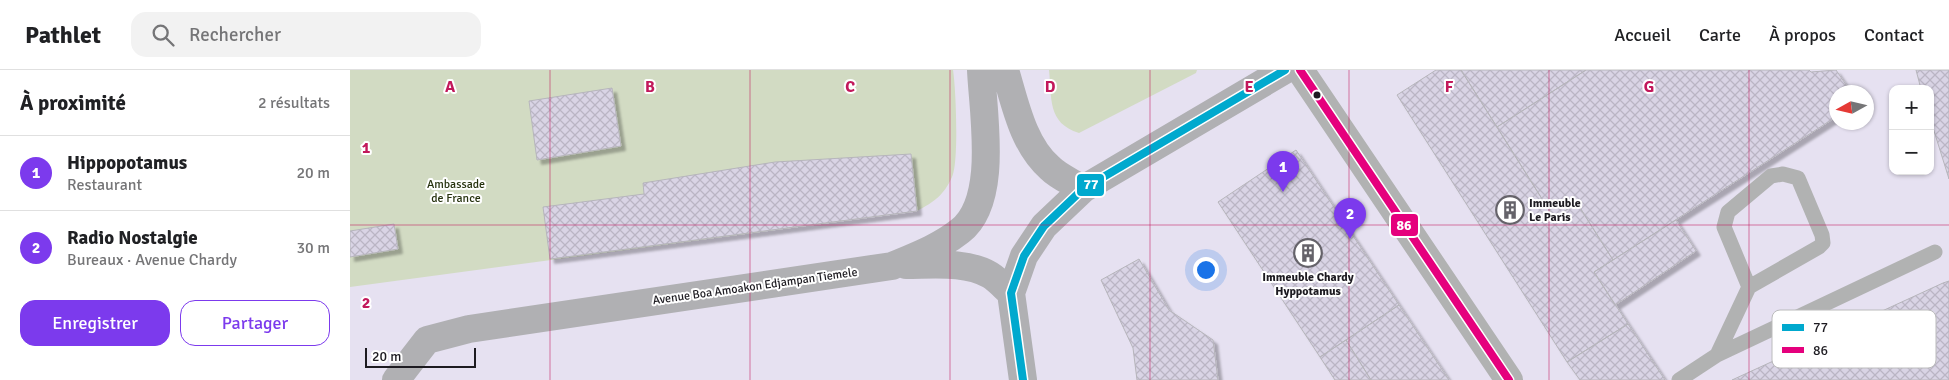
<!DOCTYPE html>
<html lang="fr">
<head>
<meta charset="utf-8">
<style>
	:root { --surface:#fff; --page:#f2f2f2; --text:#202124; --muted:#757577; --line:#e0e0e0; --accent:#7c3aed }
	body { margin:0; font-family:Signika,sans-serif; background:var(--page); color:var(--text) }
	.controls { position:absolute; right:15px; top:15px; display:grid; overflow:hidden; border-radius:10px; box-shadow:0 1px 4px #0004 }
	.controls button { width:45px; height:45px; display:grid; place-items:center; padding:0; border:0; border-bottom:1px solid var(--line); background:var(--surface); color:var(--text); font:25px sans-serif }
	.compass { position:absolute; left:1479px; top:15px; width:45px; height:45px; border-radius:50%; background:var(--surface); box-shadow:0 1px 4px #0004; rotate:262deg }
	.scale { position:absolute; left:15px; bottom:12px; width:111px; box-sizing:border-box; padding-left:5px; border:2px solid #1d1b21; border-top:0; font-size:14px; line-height:18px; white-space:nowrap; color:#1d1b21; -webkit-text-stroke:4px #fff; paint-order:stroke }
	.you { position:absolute; left:855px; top:199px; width:18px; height:18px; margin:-12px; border:4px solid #fff; border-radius:50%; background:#1a73e8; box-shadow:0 0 0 8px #1a73e833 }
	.badge { display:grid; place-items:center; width:32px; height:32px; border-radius:50%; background:var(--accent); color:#fff; font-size:16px; font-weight:700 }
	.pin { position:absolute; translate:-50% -41px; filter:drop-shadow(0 1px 2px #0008) }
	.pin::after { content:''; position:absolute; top:26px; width:18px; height:15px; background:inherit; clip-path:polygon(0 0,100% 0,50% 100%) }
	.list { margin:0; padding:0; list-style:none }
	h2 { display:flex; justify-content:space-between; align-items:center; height:65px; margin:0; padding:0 20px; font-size:21px }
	h2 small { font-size:16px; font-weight:400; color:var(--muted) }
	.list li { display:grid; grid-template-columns:32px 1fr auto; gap:15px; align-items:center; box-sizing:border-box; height:75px; padding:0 20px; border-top:1px solid var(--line) }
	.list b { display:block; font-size:19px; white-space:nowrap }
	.list p { margin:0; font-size:16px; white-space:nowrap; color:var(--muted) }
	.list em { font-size:16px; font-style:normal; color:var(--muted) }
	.actions { display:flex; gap:10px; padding:15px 20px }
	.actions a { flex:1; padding:11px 0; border:1px solid var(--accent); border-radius:15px; text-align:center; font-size:18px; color:var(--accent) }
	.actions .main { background:var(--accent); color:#fff }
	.icon { flex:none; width:28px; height:28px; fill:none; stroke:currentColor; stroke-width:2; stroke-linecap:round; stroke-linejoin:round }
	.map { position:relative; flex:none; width:1599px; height:310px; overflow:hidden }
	header { display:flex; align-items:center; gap:30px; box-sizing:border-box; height:70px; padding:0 25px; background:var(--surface); border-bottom:1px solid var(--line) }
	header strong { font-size:24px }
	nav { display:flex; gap:28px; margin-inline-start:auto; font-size:18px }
	.search { width:350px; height:45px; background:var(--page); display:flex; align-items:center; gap:12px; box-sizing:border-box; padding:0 18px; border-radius:15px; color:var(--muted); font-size:19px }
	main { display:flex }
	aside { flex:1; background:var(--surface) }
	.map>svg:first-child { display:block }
</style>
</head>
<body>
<header>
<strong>Pathlet</strong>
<div class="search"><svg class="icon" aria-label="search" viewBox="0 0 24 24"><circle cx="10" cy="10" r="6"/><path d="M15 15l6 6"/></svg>Rechercher</div>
<nav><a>Accueil</a><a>Carte</a><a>À propos</a><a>Contact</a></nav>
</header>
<main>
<aside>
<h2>À proximité<small>2 résultats</small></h2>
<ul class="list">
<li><span class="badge">1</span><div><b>Hippopotamus</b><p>Restaurant</p></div><em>20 m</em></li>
<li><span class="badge">2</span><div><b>Radio Nostalgie</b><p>Bureaux · Avenue Chardy</p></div><em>30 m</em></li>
</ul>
<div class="actions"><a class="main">Enregistrer</a><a>Partager</a></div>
</aside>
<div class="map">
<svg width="1599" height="310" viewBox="0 0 1599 310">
	<defs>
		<pattern id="building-cross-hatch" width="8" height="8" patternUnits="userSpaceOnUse" patternTransform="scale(1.25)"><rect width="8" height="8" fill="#d9d4e5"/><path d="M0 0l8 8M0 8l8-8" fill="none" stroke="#bab5c4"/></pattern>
		<filter id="shadow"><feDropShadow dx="4.5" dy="4.5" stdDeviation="1" flood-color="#0004"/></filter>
	</defs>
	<rect width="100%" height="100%" fill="#eceaf2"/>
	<path fill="#e6e1f1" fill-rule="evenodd" d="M0 0H1599V310H0ZM1543 19H1580V101H1543ZM1486 22H1516V52H1486Z"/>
	<path fill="#d2dbc3" d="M0 0H603C606 18 609 93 602 107 594 125 584 132 567 141L0 217Z
		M699 0H847L846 3 729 63C697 53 702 28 699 0Z"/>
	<path fill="url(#building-cross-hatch)" stroke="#b6b5bb" filter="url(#shadow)" d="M1086 0H1111L1204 148 1227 133 1263 190 1244 202 1278 254 1217 292 1047 25Z
		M1111 0H1236L1147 57Z
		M1236 0H1459L1461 2 1486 0 1501 22H1486V47L1263 190 1227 133 1204 148 1147 57Z
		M1566 0H1599V109L1580 48V19H1571Z
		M262 18 271 76 187 90 179 31Z
		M946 80 1049 235 970 287 868 132Z
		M561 84 567 141 200 189 193 137 294 124 293 113 425 92Z
		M1326 150 1346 181 1265 235 1244 202Z
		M44 154 48 179 0 187V161Z
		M789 189 819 240 863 270 868 310H787L783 278 751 210Z
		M1599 211V310H1382L1593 213Z
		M1049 235 1099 310H1021L996 270Z
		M1278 254 1315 310H1230L1217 292Z
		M996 270 1021 310H985L970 287Z"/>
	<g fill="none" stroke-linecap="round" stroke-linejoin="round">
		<path stroke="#b1b2b2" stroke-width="15" d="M1367 285 1399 217 1469 177 1473 173 1472 165 1448 108 1433 104 1421 106 1378 142 1374 157 1399 217
			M1329 310 1367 285 1585 182"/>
		<path stroke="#b1b2b2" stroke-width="28" d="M950 0 1159 310"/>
		<path stroke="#b0b0b3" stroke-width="28" d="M655 0C665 33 673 75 700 98 709 107 722 112 733 119
			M556 195C583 195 616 191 640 205 648 210 655 218 661 223
			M46 310 77 270 119 259 542 196C566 186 590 177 610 161 649 131 633 44 631 0
			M673 310 661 223 674 186 694 156 733 119 935 0"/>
		<defs>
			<path id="bus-1" d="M673 310 661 223 674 186 694 156 733 119 935 0"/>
			<path id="bus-2" d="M950 0 1159 310"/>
		</defs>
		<use href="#bus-1" stroke="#fff" stroke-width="11"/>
		<use href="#bus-2" stroke="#fff" stroke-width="11"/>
		<use href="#bus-1" stroke="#00a9ce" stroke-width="8"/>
		<use href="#bus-2" stroke="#e5007d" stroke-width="8"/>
	</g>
	<path fill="none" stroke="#c2185b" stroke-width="1" stroke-opacity="0.55" d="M200 0V310M400 0V310M600 0V310M800 0V310M999 0V310M1199 0V310M1399 0V310M0 155H1599"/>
	<defs>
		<symbol id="building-ring" viewBox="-11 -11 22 22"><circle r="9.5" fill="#fff" stroke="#65636a" stroke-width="1.5"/><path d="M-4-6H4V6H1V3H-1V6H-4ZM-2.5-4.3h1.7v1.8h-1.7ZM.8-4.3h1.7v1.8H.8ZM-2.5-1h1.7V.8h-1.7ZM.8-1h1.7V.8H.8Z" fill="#65636a"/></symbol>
	</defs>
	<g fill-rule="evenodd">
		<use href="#building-ring" x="1144" y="124" width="32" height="32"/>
		<use href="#building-ring" x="942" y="167" width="32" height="32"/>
	</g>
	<circle fill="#1d1b21" stroke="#fff" stroke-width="2" cx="967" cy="25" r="4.5"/>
	<g text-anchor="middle" stroke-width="4" stroke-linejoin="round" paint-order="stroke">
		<g font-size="12" fill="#27330f" stroke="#fff">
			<text x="106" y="118">Ambassade<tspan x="106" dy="14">de France</tspan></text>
		</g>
		<g font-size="12" font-weight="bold" fill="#1d1b21" stroke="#fff" text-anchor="start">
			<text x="1179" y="137">Immeuble<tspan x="1179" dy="14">Le Paris</tspan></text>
			<text x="958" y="211" text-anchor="middle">Immeuble Chardy<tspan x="958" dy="14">Hyppotamus</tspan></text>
		</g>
		<g font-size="12" fill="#1d1b21" stroke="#fff">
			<text transform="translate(405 216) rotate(-8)" y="4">Avenue Boa Amoakon Edjampan Tiemele</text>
		</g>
	</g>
	<rect x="1422" y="240" width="164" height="58" rx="8" fill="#fff" stroke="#bbbbbc" stroke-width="1"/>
	<rect x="1432" y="254" width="22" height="7" fill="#00a9ce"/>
	<rect x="1432" y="277" width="22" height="6" fill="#e5007d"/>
	<g font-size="14" fill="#1d1b21">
		<text x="1463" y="262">77</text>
		<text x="1463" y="285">86</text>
	</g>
	<g font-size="16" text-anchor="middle" font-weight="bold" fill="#c2185b" stroke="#fff" stroke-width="4" stroke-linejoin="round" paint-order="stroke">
		<text x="100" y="22">A</text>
		<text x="300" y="22">B</text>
		<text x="500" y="22">C</text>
		<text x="700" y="22">D</text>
		<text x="899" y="22">E</text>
		<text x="1099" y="22">F</text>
		<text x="1299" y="22">G</text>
		<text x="16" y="83">1</text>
		<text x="16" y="238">2</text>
	</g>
	<g stroke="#fff" stroke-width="2">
		<rect x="726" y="103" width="29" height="24" rx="5" fill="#00a9ce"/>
		<rect x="1040" y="143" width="29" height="24" rx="5" fill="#e5007d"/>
	</g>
	<g font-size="14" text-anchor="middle" font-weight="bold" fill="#fff">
		<text x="741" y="119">77</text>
		<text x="1054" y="160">86</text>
	</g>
</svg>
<div class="controls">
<button>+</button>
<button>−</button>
</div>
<svg class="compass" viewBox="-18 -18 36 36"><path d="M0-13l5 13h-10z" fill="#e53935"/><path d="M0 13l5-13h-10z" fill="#757577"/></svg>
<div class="scale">20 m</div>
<div class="you"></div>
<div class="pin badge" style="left:933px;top:122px">1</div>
<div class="pin badge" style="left:1000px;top:169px">2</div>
</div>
</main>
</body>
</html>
